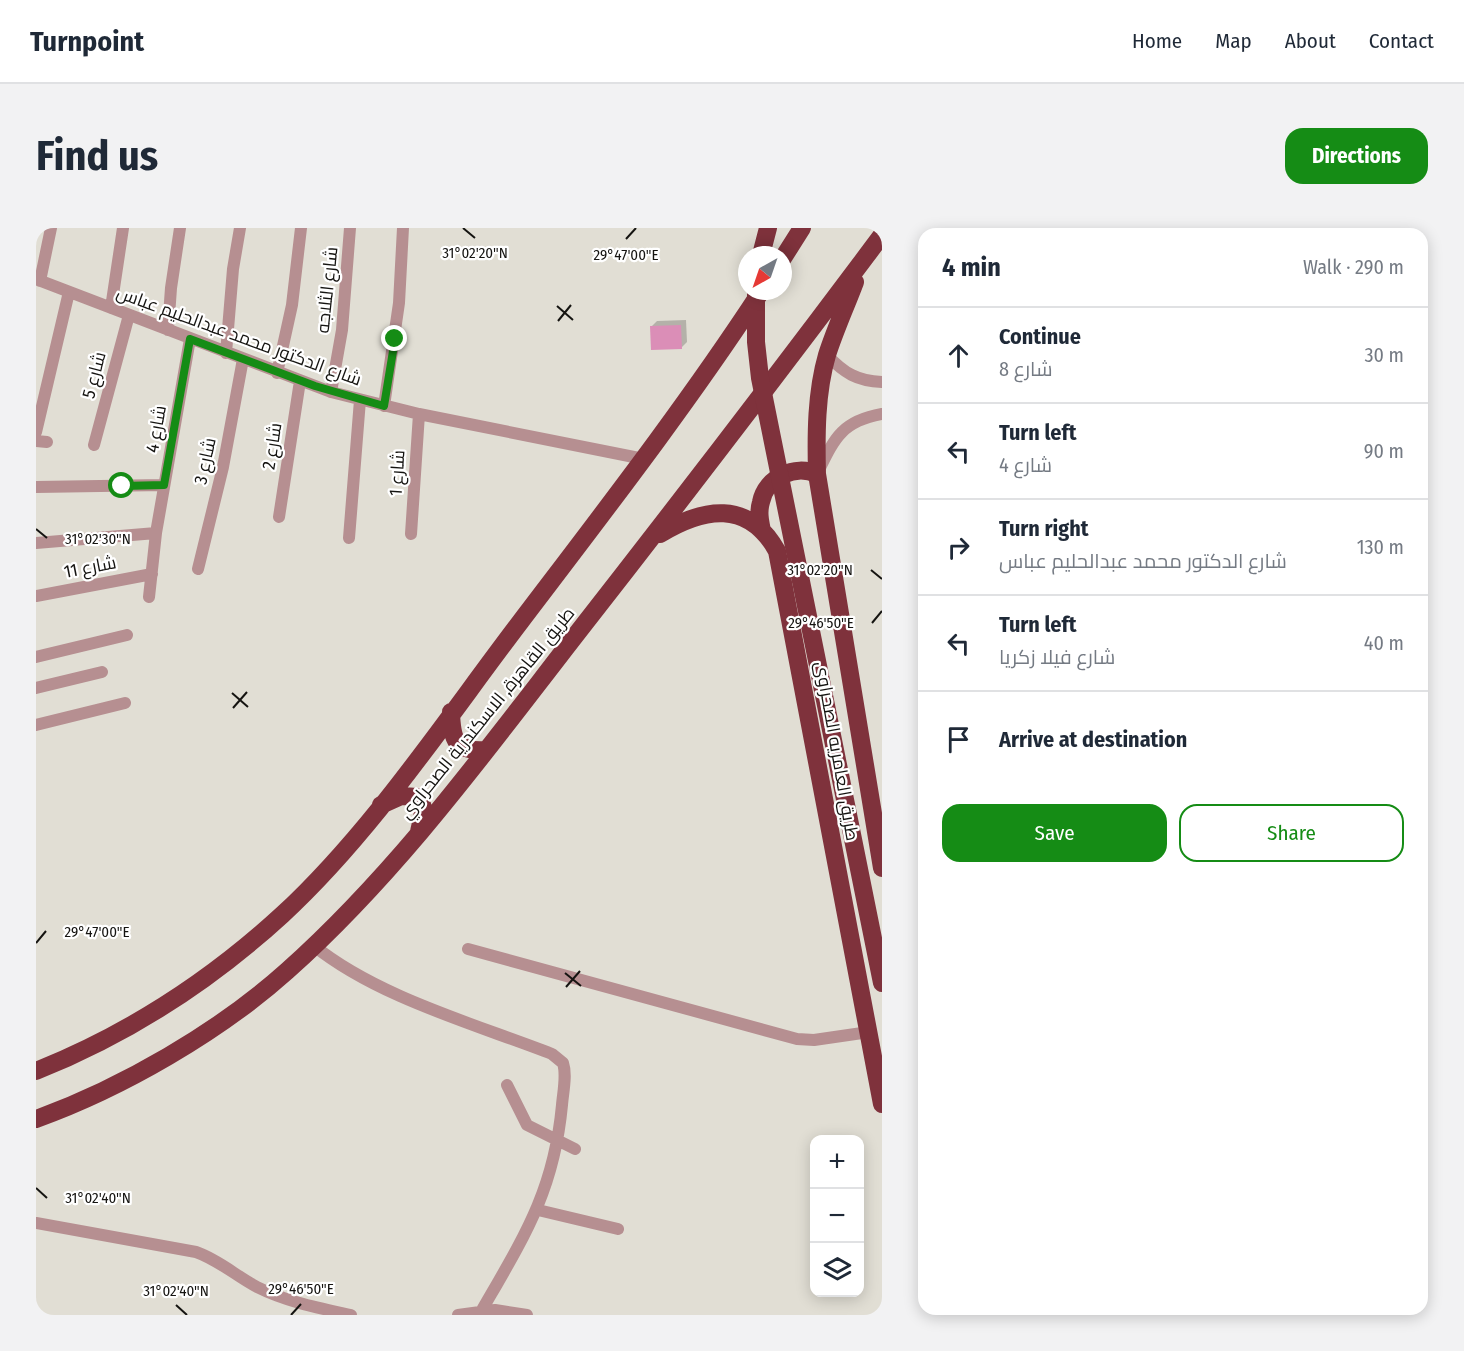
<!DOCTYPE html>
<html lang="en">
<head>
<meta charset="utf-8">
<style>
	:root { --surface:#fff; --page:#f2f2f3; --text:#1f2937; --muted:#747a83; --line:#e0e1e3; --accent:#158c15 }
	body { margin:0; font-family:"Fira Sans Condensed",Cairo,sans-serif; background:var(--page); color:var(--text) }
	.controls { position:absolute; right:18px; bottom:18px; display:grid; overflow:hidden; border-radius:12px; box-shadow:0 3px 15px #0003 }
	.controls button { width:54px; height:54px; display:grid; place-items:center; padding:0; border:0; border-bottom:2px solid var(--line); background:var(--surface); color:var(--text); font:30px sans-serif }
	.compass { position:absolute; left:702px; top:18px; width:54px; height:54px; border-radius:50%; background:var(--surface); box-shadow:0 3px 15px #0003; rotate:220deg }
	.stop { position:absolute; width:18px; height:18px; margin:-14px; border:4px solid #158c15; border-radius:50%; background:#fff }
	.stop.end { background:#158c15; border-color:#fff; box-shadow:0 2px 6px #0008 }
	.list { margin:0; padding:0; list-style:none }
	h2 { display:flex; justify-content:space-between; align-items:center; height:78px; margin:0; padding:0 24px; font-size:26px }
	h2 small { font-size:20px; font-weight:400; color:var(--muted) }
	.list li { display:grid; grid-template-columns:39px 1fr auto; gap:18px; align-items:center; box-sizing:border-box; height:96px; padding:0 24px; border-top:2px solid var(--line) }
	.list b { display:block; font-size:22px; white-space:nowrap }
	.list p { margin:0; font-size:20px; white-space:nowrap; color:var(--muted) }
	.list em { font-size:20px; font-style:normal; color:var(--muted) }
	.actions { display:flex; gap:12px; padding:18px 24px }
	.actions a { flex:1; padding:14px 0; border:2px solid var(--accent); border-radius:18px; text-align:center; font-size:21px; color:var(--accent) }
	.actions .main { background:var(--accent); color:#fff }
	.icon { flex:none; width:33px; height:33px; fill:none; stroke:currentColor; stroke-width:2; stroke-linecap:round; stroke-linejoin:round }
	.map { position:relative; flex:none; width:846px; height:1087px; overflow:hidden; border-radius:18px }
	header { display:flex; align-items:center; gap:36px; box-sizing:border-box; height:84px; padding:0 30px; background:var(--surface); border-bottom:2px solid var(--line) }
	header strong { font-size:28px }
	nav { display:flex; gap:33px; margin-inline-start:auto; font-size:21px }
	.intro { display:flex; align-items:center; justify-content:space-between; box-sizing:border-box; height:144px; padding:0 36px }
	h1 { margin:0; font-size:42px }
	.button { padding:15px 27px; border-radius:18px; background:var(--accent); color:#fff; font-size:21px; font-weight:700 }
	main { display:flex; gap:36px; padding:0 36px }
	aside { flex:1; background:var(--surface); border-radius:18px; box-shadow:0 3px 15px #0003 }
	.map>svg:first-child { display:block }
</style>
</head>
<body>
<header>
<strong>Turnpoint</strong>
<nav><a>Home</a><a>Map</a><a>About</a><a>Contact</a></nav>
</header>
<div class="intro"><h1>Find us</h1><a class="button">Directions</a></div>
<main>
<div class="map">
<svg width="846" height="1087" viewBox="0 0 846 1087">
	<rect width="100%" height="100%" fill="#e1ded4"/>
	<path fill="#0003" d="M650 92 651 114 646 119 615 99 621 93Z"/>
	<path fill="#db8eb7" d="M645 97 646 121 615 122 614 98Z"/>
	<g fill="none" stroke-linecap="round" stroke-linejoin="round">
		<path stroke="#b68f91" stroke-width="12" d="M0 51 295 164 383 186 608 231
			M4 53 15 0
			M75 80 87 0
			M132 102 135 60 144 0
			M190 125 197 41 204 0
			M791 127C808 145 821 153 846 154
			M241 145 256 77 265 0
			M295 164 306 102 314 0
			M348 178 363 75 367 0
			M0 204 33 64
			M0 213 11 214
			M58 217 93 87
			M783 242C799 209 807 193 846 186
			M0 259 128 257
			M243 289 264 153
			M375 306 383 186
			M313 310 324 172
			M0 315 120 305
			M162 341 187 239 207 131
			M0 368 116 346
			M113 369 120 305 154 111
			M0 429 91 407
			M0 460 66 444
			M0 497 89 475
			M277 717C341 769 439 796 516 826L527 835C531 847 527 864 526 877 518 963 488 1009 446 1082
			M432 721 761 811 778 812 833 804
			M471 857 491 897 539 921
			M502 982 582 1001
			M0 995 160 1024C183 1032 200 1048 221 1059 251 1074 283 1080 315 1087
			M422 1087 459 1082 491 1087"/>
		<path stroke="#7f323c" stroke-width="18" d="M725 27 732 0
			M747 30 766 0
			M819 54C810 78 799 102 791 127 780 165 780 207 781 246L846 640
			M726 303C724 293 722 284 725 274 730 249 759 236 781 246
			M624 306C667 280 712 271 741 323L846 876
			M415 484C416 512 419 524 450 522
			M345 577 365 568 382 569C391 578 385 593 383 604
			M0 843C90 807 174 753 246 687 336 604 411 490 485 393 567 285 650 178 724 65
			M0 891C86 860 183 804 251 743 361 645 449 524 539 408 643 275 745 142 846 7"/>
		<path stroke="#7f323c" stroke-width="18" d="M720 63V114L724 150 846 755"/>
	</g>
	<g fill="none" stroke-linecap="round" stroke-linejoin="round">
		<path stroke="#158c15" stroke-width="8" d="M86 258 128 257 154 111 279 158 348 178 359 111"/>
	</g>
	<path fill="none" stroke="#151411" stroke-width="2" d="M427 0 439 10M590 11 600 0M521 78 537 92M522 93 535 77M0 301 11 310M835 342 846 351M836 395 846 383M196 465 212 479M197 480 211 464M0 715 10 703M529 745 545 758M530 759 544 743M0 960 11 970M140 1077 151 1087M255 1087 265 1076"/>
	<g text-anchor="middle" stroke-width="4.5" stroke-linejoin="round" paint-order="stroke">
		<g font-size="18" fill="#151411" stroke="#fff">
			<text transform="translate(291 62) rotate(-84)" y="6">شارع الثلاجه</text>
			<text transform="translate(203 108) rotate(20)" y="6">شارع الدكتور محمد عبدالحليم عباس</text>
			<text transform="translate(58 147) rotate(-75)" y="6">شارع 5</text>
			<text transform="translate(120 201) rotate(-80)" y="6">شارع 4</text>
			<text transform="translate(236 218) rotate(-81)" y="6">شارع 2</text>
			<text transform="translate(169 233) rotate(-78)" y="6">شارع 3</text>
			<text transform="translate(361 245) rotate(-86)" y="6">شارع 1</text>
			<text transform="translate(54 339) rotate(-11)" y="6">شارع 11</text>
			<text transform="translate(451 485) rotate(-51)" y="6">طريق القاهرة, الاسكندرية الصحراوي</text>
			<text transform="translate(801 523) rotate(80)" y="6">طريق العامريه الصحراوى</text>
		</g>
	</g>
	<g font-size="15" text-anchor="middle" fill="#151411" stroke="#fff" stroke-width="4.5" stroke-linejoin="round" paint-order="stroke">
		<text x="439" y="30">31°02'20"N</text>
		<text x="590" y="32">29°47'00"E</text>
		<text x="62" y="316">31°02'30"N</text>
		<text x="784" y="347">31°02'20"N</text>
		<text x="785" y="400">29°46'50"E</text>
		<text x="61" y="709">29°47'00"E</text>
		<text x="62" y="975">31°02'40"N</text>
		<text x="265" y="1066">29°46'50"E</text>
		<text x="140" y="1068">31°02'40"N</text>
	</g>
</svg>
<div class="controls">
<button>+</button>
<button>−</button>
<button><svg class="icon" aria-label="layers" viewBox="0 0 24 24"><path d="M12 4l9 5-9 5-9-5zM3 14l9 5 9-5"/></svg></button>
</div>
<svg class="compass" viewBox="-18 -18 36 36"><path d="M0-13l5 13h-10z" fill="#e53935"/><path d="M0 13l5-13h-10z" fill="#747a83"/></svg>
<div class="stop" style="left:86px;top:258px"></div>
<div class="stop end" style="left:359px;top:111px"></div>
</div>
<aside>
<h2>4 min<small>Walk · 290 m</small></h2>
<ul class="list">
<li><svg class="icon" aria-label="ahead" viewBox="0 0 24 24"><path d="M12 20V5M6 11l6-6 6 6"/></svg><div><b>Continue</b><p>شارع 8</p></div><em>30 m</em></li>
<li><svg class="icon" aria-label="left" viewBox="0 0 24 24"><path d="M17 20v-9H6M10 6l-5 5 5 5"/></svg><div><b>Turn left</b><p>شارع 4</p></div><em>90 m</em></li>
<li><svg class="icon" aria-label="right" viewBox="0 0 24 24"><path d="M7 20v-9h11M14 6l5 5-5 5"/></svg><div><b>Turn right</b><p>شارع الدكتور محمد عبدالحليم عباس</p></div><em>130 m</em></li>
<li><svg class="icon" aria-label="left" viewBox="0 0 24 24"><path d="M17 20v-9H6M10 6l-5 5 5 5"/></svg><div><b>Turn left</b><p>شارع فيلا زكريا</p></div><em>40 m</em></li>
<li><svg class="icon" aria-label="arrive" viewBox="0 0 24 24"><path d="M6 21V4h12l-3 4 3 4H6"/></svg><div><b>Arrive at destination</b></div></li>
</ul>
<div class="actions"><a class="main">Save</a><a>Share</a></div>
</aside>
</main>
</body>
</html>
